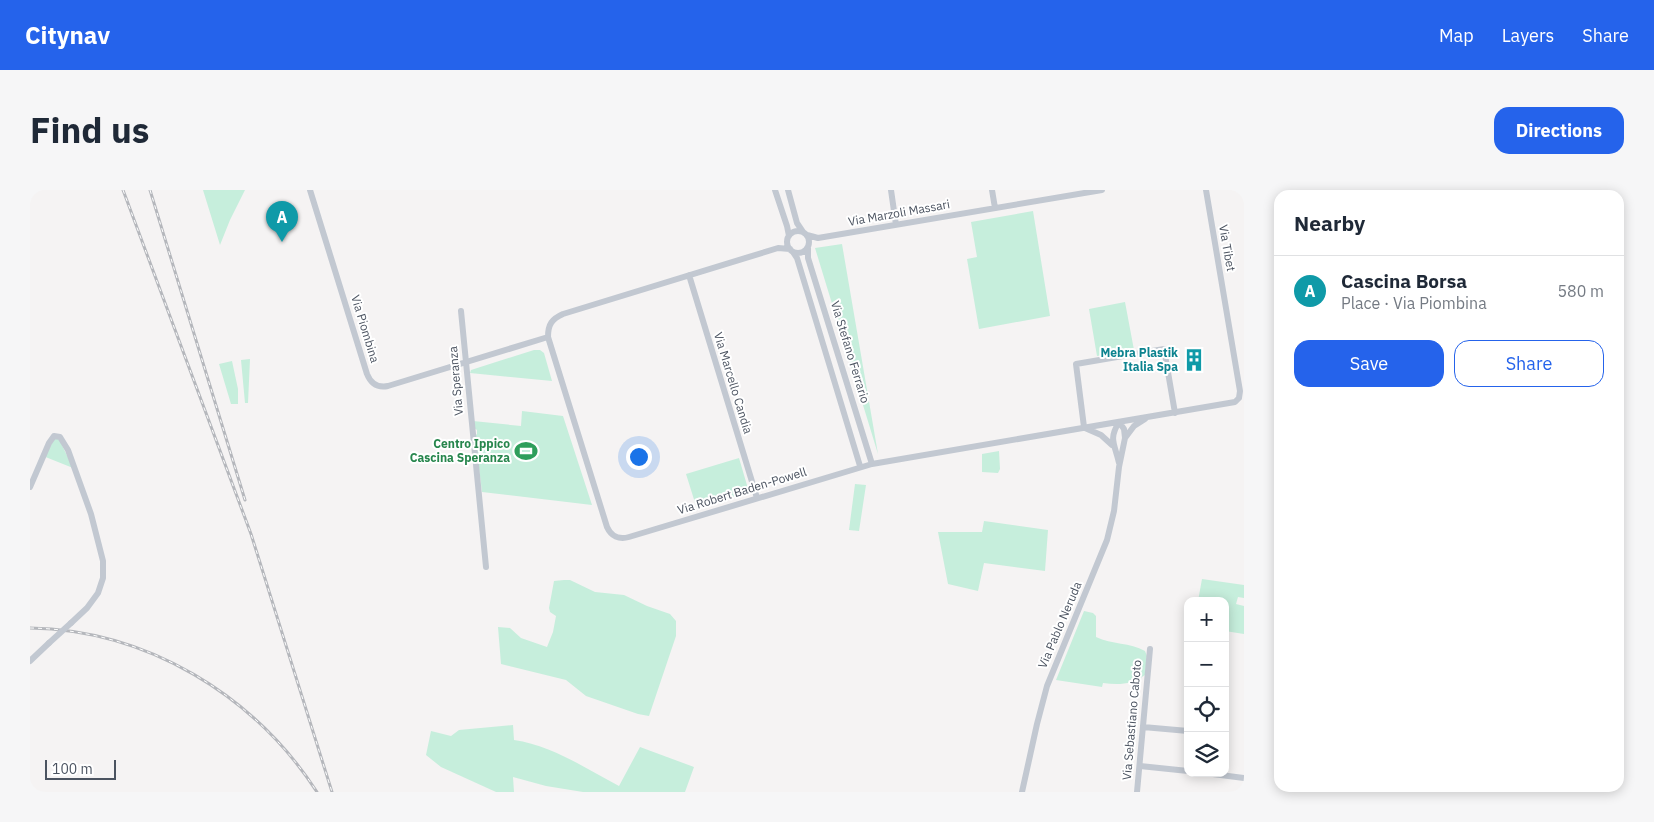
<!DOCTYPE html>
<html lang="en">
<head>
<meta charset="utf-8">
<style>
	:root { --surface:#fff; --page:#f6f6f7; --text:#1f2937; --muted:#747a83; --line:#e0e1e3; --accent:#2563eb }
	body { margin:0; font-family:"IBM Plex Sans",sans-serif; background:var(--page); color:var(--text) }
	.controls { position:absolute; right:15px; bottom:15px; display:grid; overflow:hidden; border-radius:10px; box-shadow:0 2px 12px #0003 }
	.controls button { width:45px; height:45px; display:grid; place-items:center; padding:0; border:0; border-bottom:1px solid var(--line); background:var(--surface); color:var(--text); font:25px sans-serif }
	.scale { position:absolute; left:15px; bottom:12px; width:71px; box-sizing:border-box; padding-left:5px; border:2px solid #4b5360; border-top:0; font-size:14px; line-height:18px; white-space:nowrap; color:#4b5360; -webkit-text-stroke:4px #fff; paint-order:stroke }
	.you { position:absolute; left:608px; top:266px; width:18px; height:18px; margin:-12px; border:4px solid #fff; border-radius:50%; background:#1a73e8; box-shadow:0 0 0 8px #1a73e833 }
	.badge { display:grid; place-items:center; width:32px; height:32px; border-radius:50%; background:var(--accent); color:#fff; font-size:16px; font-weight:700 }
	.pin { position:absolute; translate:-50% -41px; filter:drop-shadow(0 1px 2px #0008) }
	.pin::after { content:''; position:absolute; top:26px; width:18px; height:15px; background:inherit; clip-path:polygon(0 0,100% 0,50% 100%) }
	.list { margin:0; padding:0; list-style:none }
	h2 { display:flex; justify-content:space-between; align-items:center; height:65px; margin:0; padding:0 20px; font-size:21px }
	h2 small { font-size:16px; font-weight:400; color:var(--muted) }
	.list li { display:grid; grid-template-columns:32px 1fr auto; gap:15px; align-items:center; box-sizing:border-box; height:70px; padding:0 20px; border-top:1px solid var(--line) }
	.list b { display:block; font-size:19px; white-space:nowrap }
	.list p { margin:0; font-size:16px; white-space:nowrap; color:var(--muted) }
	.list em { font-size:16px; font-style:normal; color:var(--muted) }
	.actions { display:flex; gap:10px; padding:15px 20px }
	.actions a { flex:1; padding:11px 0; border:1px solid var(--accent); border-radius:15px; text-align:center; font-size:18px; color:var(--accent) }
	.actions .main { background:var(--accent); color:#fff }
	.icon { flex:none; width:28px; height:28px; fill:none; stroke:currentColor; stroke-width:2; stroke-linecap:round; stroke-linejoin:round }
	.map { position:relative; flex:none; width:1214px; height:602px; overflow:hidden; border-radius:15px }
	header { display:flex; align-items:center; gap:30px; box-sizing:border-box; height:70px; padding:0 25px; background:var(--accent); color:#fff }
	header strong { font-size:24px }
	nav { display:flex; gap:28px; margin-inline-start:auto; font-size:18px }
	.intro { display:flex; align-items:center; justify-content:space-between; box-sizing:border-box; height:120px; padding:0 30px }
	h1 { margin:0; font-size:35px }
	.button { padding:12px 22px; border-radius:15px; background:var(--accent); color:#fff; font-size:18px; font-weight:700 }
	main { display:flex; gap:30px; padding:0 30px }
	aside { flex:1; background:var(--surface); border-radius:15px; box-shadow:0 2px 12px #0003 }
	.map>svg:first-child { display:block }
</style>
</head>
<body>
<header>
<strong>Citynav</strong>
<nav><a>Map</a><a>Layers</a><a>Share</a></nav>
</header>
<div class="intro"><h1>Find us</h1><a class="button">Directions</a></div>
<main>
<div class="map">
<svg width="1214" height="602" viewBox="0 0 1214 602">
	<rect width="100%" height="100%" fill="#f5f3f3"/>
	<path fill="#c6eedc" d="M173 0H215L200 30 190 55Z
		M1003 21 1020 126 949 139 937 69 947 67 941 32Z
		M812 54 848 264 785 58Z
		M1095 112 1104 160 1067 166 1059 119Z
		M504 160H510L514 163 522 191 440 183 441 180Z
		M220 169 218 213H215L211 170Z
		M202 171 208 199V214H201L189 174Z
		M492 221 533 226 562 315 452 302 445 246 447 244V240L444 238 443 231 491 236Z
		M25 248 29 249 43 278 13 266Z
		M969 261 970 279 968 283 952 282V264Z
		M709 268 719 302 667 319 656 284Z
		M825 294 836 295 829 341 819 340Z
		M954 331 1018 340 1015 381 954 373 948 401 918 394 908 342H952Z
		M1172 389 1214 395V408L1208 407 1206 414 1214 416V444L1195 441V411H1168Z
		M534 390H540L565 402 594 405 617 416 640 424 646 431V446L619 526 608 524 556 506 536 490 471 474 468 437 480 438 491 448 517 457 523 442 526 426 520 422 519 418 524 391Z
		M1054 421 1063 423 1066 426V447C1082 455 1100 452 1115 461L1117 466 1115 485C1102 495 1088 495 1073 493L1072 497 1026 490Z
		M483 535 484 550C523 556 555 578 589 596L610 557 664 577 655 602H553L516 596 483 587 484 602H466L411 577 396 565 401 541 421 546 429 540Z"/>
	<g fill="none" stroke-linecap="round" stroke-linejoin="round">
		<path stroke="#c2c8d1" stroke-width="6" d="M280 0 337 184C341 194 348 198 358 196L518 147
			M745 0 757 36 759 46
			M758 0 767 33 773 42
			M861 0 866 35
			M962 0 965 18
			M757 52a11 11 0 1 1 22 0a11 11 0 1 1-22 0Z
			M777 45 788 48 1072 0
			M778 58V68L842 274
			M760 59 748 58 533 124C522 129 518 134 518 147L577 337C581 346 589 350 599 347L842 274 1205 212 1209 208 1210 201 1176 0
			M763 62 767 68 830 276
			M659 85 727 308
			M431 121 456 377
			M1089 232 1094 239 1095 248
			M1054 237 1046 174 1134 159 1145 223
			M1055 238 1071 245 1082 255
			M1089 273C1085 254 1078 250 1089 232
			M0 297 19 253 24 246 30 247 38 260 61 324 73 371V388L68 403 57 418 41 433
			M0 471 19 453
			M1113 537 1158 541
			M1110 576 1158 581
			M1175 583 1214 588
			M992 602 1007 534 1017 496 1077 350 1084 321 1089 277 1095 248 1104 236 1115 229
			M1107 602 1120 459"/>
		<defs>
			<path id="rail" d="M93 0 221 344 302 602
				M120 0 215 310
				M0 438C117 440 224 505 287 602"/>
		</defs>
		<use href="#rail" stroke="#b5b7bc" stroke-width="3"/>
		<use href="#rail" stroke="#fff" stroke-width="1" stroke-dasharray="4" stroke-linecap="butt"/>
		<path stroke="#c2c8d1" stroke-width="6" d="M19 453 41 433"/>
	</g>
	<defs>
		<symbol id="building-bare" viewBox="-9 -9 18 18"><path d="M-4-6H4V6H1V3H-1V6H-4ZM-2.5-4.3h1.7v1.8h-1.7ZM.8-4.3h1.7v1.8H.8ZM-2.5-1h1.7V.8h-1.7ZM.8-1h1.7V.8H.8Z" fill="#0f9aa8" stroke="#fff" stroke-width="2.5" paint-order="stroke"/></symbol>
		<symbol id="stadium-bare" viewBox="-9 -9 18 18"><path d="M0-5a6.5 5 0 1 0 0 10a6.5 5 0 1 0 0-10ZM-3.5-1.8h7v3.6h-7Z" fill="#2e9e5b" stroke="#fff" stroke-width="2.5" paint-order="stroke"/></symbol>
	</defs>
	<g fill-rule="evenodd">
		<use href="#building-bare" x="1148" y="154" width="32" height="32"/>
		<use href="#stadium-bare" x="480" y="245" width="32" height="32"/>
	</g>
	<g text-anchor="middle" stroke-width="4" stroke-linejoin="round" paint-order="stroke">
		<g font-size="12" fill="#4b5360" stroke="#fff">
			<text transform="translate(869 23) rotate(-10)" y="4">Via Marzoli Massari</text>
			<text transform="translate(1197 58) rotate(80)" y="4">Via Tibet</text>
			<text transform="translate(335 139) rotate(73)" y="4">Via Piombina</text>
			<text transform="translate(820 162) rotate(73)" y="4">Via Stefano Ferrario</text>
			<text transform="translate(426 191) rotate(-95)" y="4">Via Speranza</text>
			<text transform="translate(703 193) rotate(73)" y="4">Via Marcello Candia</text>
			<text transform="translate(712 301) rotate(-17)" y="4">Via Robert Baden-Powell</text>
			<text transform="translate(1030 435) rotate(-67)" y="4">Via Pablo Neruda</text>
			<text transform="translate(1102 530) rotate(-85)" y="4">Via Sebastiano Caboto</text>
		</g>
		<g font-size="12" font-weight="bold" fill="#0d838f" stroke="#fff" text-anchor="end">
			<text x="1148" y="167">Mebra Plastik<tspan x="1148" dy="14">Italia Spa</tspan></text>
		</g>
		<g font-size="12" font-weight="bold" fill="#27864d" stroke="#fff" text-anchor="end">
			<text x="480" y="258">Centro Ippico<tspan x="480" dy="14">Cascina Speranza</tspan></text>
		</g>
	</g>
</svg>
<div class="controls">
<button>+</button>
<button>−</button>
<button><svg class="icon" aria-label="locate" viewBox="0 0 24 24"><circle cx="12" cy="12" r="6"/><path d="M12 2v4M12 18v4M2 12h4M18 12h4"/></svg></button>
<button><svg class="icon" aria-label="layers" viewBox="0 0 24 24"><path d="M12 4l9 5-9 5-9-5zM3 14l9 5 9-5"/></svg></button>
</div>
<div class="scale">100 m</div>
<div class="you"></div>
<div class="pin badge" style="left:252px;top:52px;background:#0f9aa8">A</div>
</div>
<aside>
<h2>Nearby<small></small></h2>
<ul class="list">
<li><span class="badge" style="background:#0f9aa8">A</span><div><b>Cascina Borsa</b><p>Place · Via Piombina</p></div><em>580 m</em></li>
</ul>
<div class="actions"><a class="main">Save</a><a>Share</a></div>
</aside>
</main>
</body>
</html>
